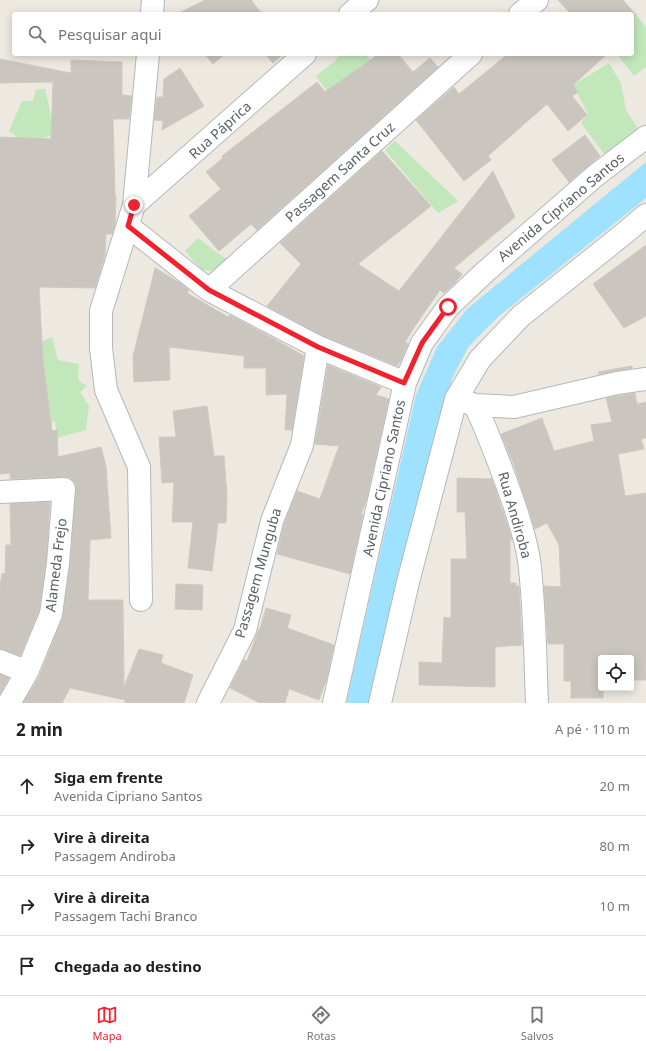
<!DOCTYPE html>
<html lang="pt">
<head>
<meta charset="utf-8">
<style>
	:root { --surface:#fff; --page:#f2f2f2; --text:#222; --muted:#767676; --line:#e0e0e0; --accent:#f2212e }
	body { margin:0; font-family:"Noto Sans",sans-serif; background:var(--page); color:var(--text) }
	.controls { position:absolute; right:12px; bottom:12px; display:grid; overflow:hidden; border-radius:4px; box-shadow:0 2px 10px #0003 }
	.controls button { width:36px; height:36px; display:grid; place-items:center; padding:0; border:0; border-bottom:1px solid var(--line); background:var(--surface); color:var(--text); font:20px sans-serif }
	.stop { position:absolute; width:12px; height:12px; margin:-9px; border:3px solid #f2212e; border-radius:50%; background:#fff }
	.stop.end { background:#f2212e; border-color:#fff; box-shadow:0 1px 4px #0008 }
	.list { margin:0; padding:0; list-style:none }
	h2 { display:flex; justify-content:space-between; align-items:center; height:52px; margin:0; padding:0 16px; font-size:17px }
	h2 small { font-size:13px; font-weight:400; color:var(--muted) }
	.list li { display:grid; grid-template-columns:26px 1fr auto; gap:12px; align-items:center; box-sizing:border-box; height:60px; padding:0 16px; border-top:1px solid var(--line) }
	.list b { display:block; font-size:15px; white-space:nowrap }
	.list p { margin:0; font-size:13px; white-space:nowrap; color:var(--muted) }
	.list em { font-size:13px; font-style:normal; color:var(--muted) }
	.icon { flex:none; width:22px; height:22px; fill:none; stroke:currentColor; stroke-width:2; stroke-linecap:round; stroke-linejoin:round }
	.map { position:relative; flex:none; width:646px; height:703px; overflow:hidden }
	.search { position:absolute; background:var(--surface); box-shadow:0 2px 10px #0003; left:12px; right:12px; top:12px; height:44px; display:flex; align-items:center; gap:10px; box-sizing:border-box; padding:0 14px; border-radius:4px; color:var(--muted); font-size:15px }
	.sheet { height:292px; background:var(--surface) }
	nav { display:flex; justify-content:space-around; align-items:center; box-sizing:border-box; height:56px; border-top:1px solid var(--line); background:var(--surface); font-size:11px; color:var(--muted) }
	nav a { display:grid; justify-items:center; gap:2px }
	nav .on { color:var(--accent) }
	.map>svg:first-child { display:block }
</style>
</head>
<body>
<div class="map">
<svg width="646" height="703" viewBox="0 0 646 703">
	<rect width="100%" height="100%" fill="#ede9e0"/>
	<path fill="#c1e7bb" d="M636 15 646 27V67L634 76 617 54H632V18Z
		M340 54H365L371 60 356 70 364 84 340 110 316 76 335 61Z
		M609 63 621 83 626 110 641 133 607 158 581 123 588 114 573 85Z
		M36 89H45L50 110 52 135 27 144 9 131 22 101H33Z
		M395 141 458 201 438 213 385 150Z
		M198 238 212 249 230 261 214 271 202 270 185 251Z
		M52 337 58 360 79 364 78 380 87 386 80 392 89 406 86 430 57 438 55 421 38 431V343Z"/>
	<path fill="#9fe2ff" d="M646 162V198L498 317 469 346 453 376 437 430 372 703H346L416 395 437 347 467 309Z"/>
	<path fill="#cac6bf" stroke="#d2c9be" d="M205 0H251L262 14H177Z
		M558 0H623L636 15 632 18V14H571Z
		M205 54H225L213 64Z
		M265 54H283L273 63Z
		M379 54H398L413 72 430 58 438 67 257 230 251 224 219 251 189 216 221 189 206 172 223 158 222 156 317 82 325 92Z
		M508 54H607L573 85 578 92 572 96 587 115 568 131 547 104 488 156 491 160 464 181 416 120 454 87 459 94Z
		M0 59 71 73V60L122 62V95L132 96 129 119H113L115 196H116L115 225 112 234H106L105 255 95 288 39 287 43 361 52 431 57 430 58 457 101 447 106 466 111 538 90 540 88 600H123L124 687 139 649 163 655 161 663 193 675 184 703H125V700L70 688 62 703H23L39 677 63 616 70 564 76 490 75 483 70 478 64 477 10 479V473L0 474V137L51 139 53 82 0 83Z
		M180 68 204 106 162 130 163 121 154 120 157 97H163L164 79Z
		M585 135 600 156 569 182 552 160Z
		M382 151 431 206 358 264 399 291 493 171 515 217 454 268 462 274 455 283 444 293 440 290 417 323 405 342 408 344 401 360 397 366 323 336 267 306 301 264 280 243Z
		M646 245V316L624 328 593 284Z
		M155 268 180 283 189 290 187 293 228 317 230 315 271 337 304 356 292 430H285L287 394 266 395V368H244V356L169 347 170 380 134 382 133 356Z
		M328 365 381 387 376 395 389 399 366 501 361 515H363L350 574 277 554 284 525 297 491 320 499 339 446 315 444Z
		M632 366V368L599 374 598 372Z
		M635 393 637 404 646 402V438L641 439 644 449 618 454 625 496 646 493V680H631V658H601V688H603V698H571V681H564V644H548L544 586 561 587 559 545 547 523 535 529 514 465 501 434 542 418 554 451 594 441 591 425 612 422 606 398Z
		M207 406 214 456H224L227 496 226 523H218L212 571 188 568 193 522H172L174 482 162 483 159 437H176L173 411Z
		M457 478 492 479 512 539 510 540V583H516V586H519L522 645 495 647V687L419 685V662L442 663 444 617 451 618V559H467L465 512H457Z
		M50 502 46 562 39 611 20 656 0 649V586L2 573 5 574 6 545H11L10 504Z
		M176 584 203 585 202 610 175 609Z
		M266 608 291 615 287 628 334 645 327 678 319 700 289 689 285 703H260L230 688 244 660 247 661 259 629H260Z
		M0 674 9 678 0 694Z"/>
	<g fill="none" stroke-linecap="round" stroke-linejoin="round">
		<defs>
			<path id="minor" d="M152 14 153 0
				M350 14 367 0
				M520 14 537 0
				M134 205 305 54
				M128 226 209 290 318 347 405 383
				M209 290 471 54
				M463 401 475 405 514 407 617 383 646 379
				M475 405C490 437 502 470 514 504 520 522 526 541 529 560 535 607 535 655 537 703
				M0 492 64 489 58 563 51 614 27 672 9 703
				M141 600 139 467 106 390 101 348V311L134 205 148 54
				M0 661 27 672
				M208 703 245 630 272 521 302 445 318 347
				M334 703 405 383 422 343 448 307 485 272 595 176 646 137
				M380 703 408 582 456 399 480 359 521 316 626 232 646 215"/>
		</defs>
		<use href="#minor" stroke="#b3b8bc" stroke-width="24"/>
		<use href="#minor" stroke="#fff" stroke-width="22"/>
	</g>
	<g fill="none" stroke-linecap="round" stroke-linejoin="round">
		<path stroke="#f2212e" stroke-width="5" d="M134 205 128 226 209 290 318 347 404 383 422 343 448 307"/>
	</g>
	<g text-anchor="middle" stroke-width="4" stroke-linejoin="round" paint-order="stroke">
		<g font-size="14" fill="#595f62" stroke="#fff">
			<text transform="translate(220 130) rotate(-42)" y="5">Rua Páprica</text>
			<text transform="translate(340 172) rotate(-42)" y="5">Passagem Santa Cruz</text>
			<text transform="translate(561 207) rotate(-40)" y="5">Avenida Cipriano Santos</text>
			<text transform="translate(384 478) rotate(-78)" y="5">Avenida Cipriano Santos</text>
			<text transform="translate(515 515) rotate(74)" y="5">Rua Andiroba</text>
			<text transform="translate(56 565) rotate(-83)" y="5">Alameda Frejo</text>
			<text transform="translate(258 573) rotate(-74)" y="5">Passagem Munguba</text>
		</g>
	</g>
</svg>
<div class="controls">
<button><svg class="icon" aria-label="locate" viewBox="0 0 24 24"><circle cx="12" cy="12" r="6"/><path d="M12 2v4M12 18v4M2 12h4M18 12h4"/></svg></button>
</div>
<div class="stop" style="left:448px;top:307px"></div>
<div class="stop end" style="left:134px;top:205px"></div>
<div class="search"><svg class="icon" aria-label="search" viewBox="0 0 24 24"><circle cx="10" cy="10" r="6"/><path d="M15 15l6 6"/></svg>Pesquisar aqui</div>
</div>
<section class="sheet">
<h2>2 min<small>A pé · 110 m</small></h2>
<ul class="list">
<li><svg class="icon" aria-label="ahead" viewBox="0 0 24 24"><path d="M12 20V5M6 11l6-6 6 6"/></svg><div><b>Siga em frente</b><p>Avenida Cipriano Santos</p></div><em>20 m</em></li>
<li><svg class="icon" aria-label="right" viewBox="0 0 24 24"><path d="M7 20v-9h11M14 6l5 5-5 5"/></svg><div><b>Vire à direita</b><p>Passagem Andiroba</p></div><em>80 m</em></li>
<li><svg class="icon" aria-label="right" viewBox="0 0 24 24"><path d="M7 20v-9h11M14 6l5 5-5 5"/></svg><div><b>Vire à direita</b><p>Passagem Tachi Branco</p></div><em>10 m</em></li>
<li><svg class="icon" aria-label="arrive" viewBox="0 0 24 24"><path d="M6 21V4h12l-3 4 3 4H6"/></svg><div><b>Chegada ao destino</b></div></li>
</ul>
</section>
<nav>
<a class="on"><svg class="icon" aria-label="map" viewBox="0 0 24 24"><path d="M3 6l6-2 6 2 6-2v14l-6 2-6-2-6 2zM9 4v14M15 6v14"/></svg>Mapa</a>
<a><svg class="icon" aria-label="directions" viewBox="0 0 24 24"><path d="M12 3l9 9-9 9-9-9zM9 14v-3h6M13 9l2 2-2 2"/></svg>Rotas</a>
<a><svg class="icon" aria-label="saved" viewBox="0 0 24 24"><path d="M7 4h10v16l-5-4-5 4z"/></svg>Salvos</a>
</nav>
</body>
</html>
